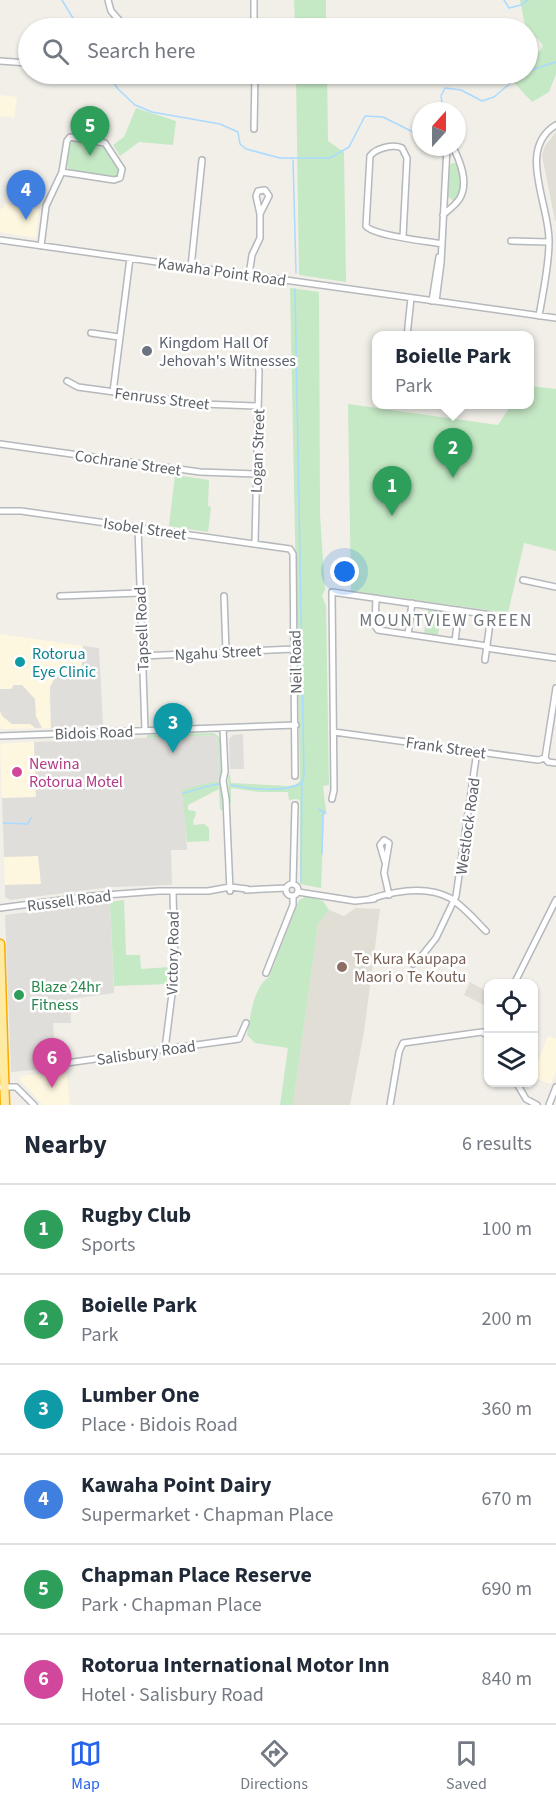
<!DOCTYPE html>
<html lang="en">
<head>
<meta charset="utf-8">
<style>
	:root { --surface:#fff; --page:#f2f2f3; --text:#1f2937; --muted:#747a83; --line:#e0e1e3; --accent:#2563eb }
	body { margin:0; font-family:"Source Sans 3",sans-serif; background:var(--page); color:var(--text) }
	.controls { position:absolute; right:18px; bottom:18px; display:grid; overflow:hidden; border-radius:12px; box-shadow:0 2px 4px #0004 }
	.controls button { width:54px; height:54px; display:grid; place-items:center; padding:0; border:0; border-bottom:2px solid var(--line); background:var(--surface); color:var(--text); font:30px sans-serif }
	.compass { position:absolute; left:412px; top:102px; width:54px; height:54px; border-radius:50%; background:var(--surface); box-shadow:0 2px 4px #0004; rotate:21deg }
	.you { position:absolute; left:345px; top:572px; width:21px; height:21px; margin:-15px; border:4px solid #fff; border-radius:50%; background:#1a73e8; box-shadow:0 0 0 9px #1a73e833 }
	.badge { display:grid; place-items:center; width:39px; height:39px; border-radius:50%; background:var(--accent); color:#fff; font-size:20px; font-weight:700 }
	.pin { position:absolute; translate:-50% -50px; filter:drop-shadow(0 2px 3px #0008) }
	.pin::after { content:''; position:absolute; top:32px; width:21px; height:18px; background:inherit; clip-path:polygon(0 0,100% 0,50% 100%) }
	.popup { position:absolute; left:372px; top:331px; width:162px; height:78px; box-sizing:border-box; display:grid; place-content:center; border-radius:12px; background:var(--surface); filter:drop-shadow(0 2px 4px #0005); font-size:20px; white-space:nowrap; color:var(--muted) }
	.popup b { font-size:22px; color:var(--text) }
	.popup::after { content:''; position:absolute; left:50%; top:100%; margin-left:-12px; border:12px solid transparent; border-top-color:var(--surface) }
	.list { margin:0; padding:0; list-style:none }
	h2 { display:flex; justify-content:space-between; align-items:center; height:78px; margin:0; padding:0 24px; font-size:26px }
	h2 small { font-size:20px; font-weight:400; color:var(--muted) }
	.list li { display:grid; grid-template-columns:39px 1fr auto; gap:18px; align-items:center; box-sizing:border-box; height:90px; padding:0 24px; border-top:2px solid var(--line) }
	.list b { display:block; font-size:22px; white-space:nowrap }
	.list p { margin:0; font-size:20px; white-space:nowrap; color:var(--muted) }
	.list em { font-size:20px; font-style:normal; color:var(--muted) }
	.icon { flex:none; width:33px; height:33px; fill:none; stroke:currentColor; stroke-width:2; stroke-linecap:round; stroke-linejoin:round }
	.map { position:relative; flex:none; width:556px; height:1105px; overflow:hidden }
	.search { position:absolute; background:var(--surface); box-shadow:0 2px 4px #0004; left:18px; right:18px; top:18px; height:66px; display:flex; align-items:center; gap:15px; box-sizing:border-box; padding:0 21px; border-radius:33px; color:var(--muted); font-size:22px }
	.sheet { height:618px; background:var(--surface) }
	nav { display:flex; justify-content:space-around; align-items:center; box-sizing:border-box; height:84px; border-top:2px solid var(--line); background:var(--surface); font-size:16px; color:var(--muted) }
	nav a { display:grid; justify-items:center; gap:3px }
	nav .on { color:var(--accent) }
	.map>svg:first-child { display:block }
</style>
</head>
<body>
<div class="map">
<svg width="556" height="1105" viewBox="0 0 556 1105">
	<rect width="100%" height="100%" fill="#f1efe8"/>
	<path fill="#fef7e0" d="M0 95 17 97 14 118 0 116Z
		M4 204 39 209 36 238 0 232V209L4 208Z
		M0 634 83 646 81 675 49 695 51 728 2 729 0 727Z
		M34 742 36 798H2L0 746 3 743Z
		M39 856 41 884 5 885 4 857Z
		M548 1036 556 1039V1071L551 1084 534 1078V1060L538 1061Z
		M66 1070 70 1105H43L20 1080 21 1076Z"/>
	<path fill="#e0deda" d="M83 646 99 648 103 725 51 728 50 687 57 674 81 675Z
		M14 685H22L35 699 36 716 42 728H35L30 724H12L2 716 0 711V689H11Z
		M243 734 244 769H230L229 739 233 735Z
		M214 735 218 739 219 782 193 788 182 799 184 802 187 850H171L172 885 111 887 10 900 5 897V885L41 884 38 856 4 857 2 798 36 797 34 742Z
		M110 902 114 993 70 999 71 1023H53L56 1057 48 1061 44 1069 11 1072 5 915Z"/>
	<path fill="#e1ded6" d="M556 132V221H555L542 155 545 146Z
		M356 908 380 909 364 1032 350 1105H293L318 924 329 910 344 916Z
		M470 982 488 992V1007L464 995Z"/>
	<path fill="#c5e8c5" d="M294 0H326V28H295Z
		M520 0H556V74L549 92 532 102 506 74H528V55L533 52 540 51 543 45 525 26Z
		M296 74H327L328 141 344 152 346 282 299 275Z
		M136 108 176 121 173 145 139 142 120 156 113 145 124 137Z
		M75 140 102 146 120 170 118 174 113 177 69 170 67 166 70 144Z
		M452 163H456C464 172 460 186 458 197L453 201 446 194 449 166Z
		M290 288 319 292 320 515 325 590 322 596 326 606 329 785 323 786 326 811 324 816 321 888 300 884V801L297 799 289 800 288 792H260L231 788V803H229L228 775H230L231 783 288 786 295 785 300 781Z
		M530 386 556 389V551L524 543 508 613 351 591 348 404 498 425 511 405 530 404Z
		M175 475 209 480 208 506 211 507 208 532 169 526Z
		M428 608 442 610 438 635 424 633Z
		M214 733 220 738 221 785 223 810H220L219 789 188 805V810L195 811 196 814 193 821 194 825 204 824 209 828V841L187 842 182 790C194 787 206 782 219 782L218 739 214 735 147 738V735Z
		M307 896 323 901 329 910 318 924 293 1105H280L288 1048 255 1043 247 1035C250 1019 253 987 269 977L299 900Z
		M124 900 126 955H140L141 969 169 967 167 984 114 986 110 902Z"/>
	<g fill="none" stroke-linecap="round" stroke-linejoin="round">
		<path stroke="#aadaff" stroke-width="1.5" d="M62 0 79 28
			M504 0 509 8 521 5 528 0
			M528 71 556 62
			M107 74 118 89 135 105 152 112 220 124 238 132 240 144 246 149 280 158H330L349 147 365 116 383 117 415 133 421 132
			M443 111 441 96 445 88 461 90 482 101 494 97 521 74
			M293 160 296 273
			M231 785C250 789 284 793 302 783L304 776 295 289
			M183 793C196 791 209 784 221 784
			M318 809 326 813
			M3 823 28 824 31 818
			M322 854 323 811
			M301 882 302 784"/>
		<defs>
			<path id="minor" d="M108 0 111 11 126 28
				M254 0V28
				M0 61 28 63
				M173 74 193 78 255 77
				M254 129 255 75
				M443 215C448 210 456 205 460 198 469 182 460 161 453 147
				M403 237 407 158 402 148C393 144 376 148 370 156L366 226C374 236 427 241 442 244
				M0 240 556 318
				M511 241 549 242
				M41 246 46 206 62 172 67 141 70 137 105 143 122 169 120 178 114 180 62 172
				M191 267 202 160
				M249 275 252 255 260 238V214L256 196 258 191 265 190 269 196 260 214
				M432 301 439 257
				M436 301 441 263 447 147
				M539 316C543 292 549 266 549 242 550 205 516 149 556 125
				M91 333 119 337
				M407 336 411 298
				M67 381 78 387 202 404 258 406
				M113 392 130 258
				M0 444 200 472 256 474
				M0 511H21L290 549 293 554 295 776
				M138 527 145 730
				M255 543 259 371 257 360
				M523 580 556 587
				M60 596 139 593
				M224 596 226 651
				M376 598 375 626 378 630 487 646
				M408 634 412 603
				M455 641 459 610
				M486 648 556 658
				M142 656 294 649
				M223 728 225 772
				M334 732 538 760 545 758 548 762 556 763
				M0 736 296 725
				M545 758 556 688
				M225 771 223 781 226 799 230 891
				M332 799 334 790 332 592 491 615 485 660
				M385 862 380 845 384 840 389 843 384 873 389 895
				M286 890a6 6 0 1 1 12 0a6 6 0 1 1-12 0Z
				M293 884 295 805
				M246 890 286 888
				M298 892 355 901 374 899
				M370 899C395 891 426 885 450 898 463 906 475 920 486 931
				M0 908 92 896 159 891H208L230 887 247 889
				M413 964 421 957 436 938 456 896 477 751
				M266 973 293 905V897
				M514 984 556 900
				M165 1049 175 970 173 892
				M52 1065 239 1039 246 1023
				M516 1082 526 1099 537 1105
				M0 1087H16L34 1105
				M390 1105 399 1052 403 1043 482 1032 487 1035
				M549 1105 556 1087"/>
			<path id="trunk" d="M0 944 5 1105"/>
		</defs>
		<use href="#minor" stroke="#b5b8bc" stroke-width="8"/>
		<use href="#trunk" stroke="#f9ab00" stroke-width="11"/>
		<use href="#minor" stroke="#fff" stroke-width="5"/>
		<use href="#trunk" stroke="#feeaa1" stroke-width="8"/>
	</g>
	<circle fill="#6b7280" stroke="#fff" stroke-width="2" cx="147" cy="351" r="6"/>
	<circle fill="#0f9aa8" stroke="#fff" stroke-width="2" cx="20" cy="662" r="6"/>
	<circle fill="#d1479c" stroke="#fff" stroke-width="2" cx="17" cy="772" r="6"/>
	<circle fill="#8d6e63" stroke="#fff" stroke-width="2" cx="342" cy="967" r="6"/>
	<circle fill="#2e9e5b" stroke="#fff" stroke-width="2" cx="19" cy="995" r="6"/>
	<g text-anchor="middle" stroke-width="5" stroke-linejoin="round" paint-order="stroke">
		<g font-size="16" fill="#5f6368" stroke="#fff">
			<text transform="translate(222 271) rotate(8)" y="6">Kawaha Point Road</text>
			<text transform="translate(162 398) rotate(7)" y="6">Fenruss Street</text>
			<text transform="translate(257 451) rotate(-88)" y="6">Logan Street</text>
			<text transform="translate(128 462) rotate(8)" y="6">Cochrane Street</text>
			<text transform="translate(145 528) rotate(8)" y="6">Isobel Street</text>
			<text transform="translate(141 629) rotate(-92)" y="6">Tapsell Road</text>
			<text transform="translate(218 652) rotate(-3)" y="6">Ngahu Street</text>
			<text transform="translate(295 662) rotate(-91)" y="6">Neil Road</text>
			<text transform="translate(94 732) rotate(-2)" y="6">Bidois Road</text>
			<text transform="translate(446 747) rotate(8)" y="6">Frank Street</text>
			<text transform="translate(467 826) rotate(-82)" y="6">Westlock Road</text>
			<text transform="translate(69 900) rotate(-7)" y="6">Russell Road</text>
			<text transform="translate(172 953) rotate(-89)" y="6">Victory Road</text>
			<text transform="translate(146 1052) rotate(-8)" y="6">Salisbury Road</text>
		</g>
		<g font-size="16" fill="#5b616d" stroke="#fff" text-anchor="start">
			<text x="159" y="348">Kingdom Hall Of<tspan x="159" dy="18">Jehovah's Witnesses</tspan></text>
		</g>
		<g font-size="16" fill="#0d838f" stroke="#fff" text-anchor="start">
			<text x="32" y="659">Rotorua<tspan x="32" dy="18">Eye Clinic</tspan></text>
		</g>
		<g font-size="16" fill="#b23c85" stroke="#fff" text-anchor="start">
			<text x="29" y="769">Newina<tspan x="29" dy="18">Rotorua Motel</tspan></text>
		</g>
		<g font-size="16" fill="#785e54" stroke="#fff" text-anchor="start">
			<text x="354" y="964">Te Kura Kaupapa<tspan x="354" dy="18">Maori o Te Koutu</tspan></text>
		</g>
		<g font-size="16" fill="#27864d" stroke="#fff" text-anchor="start">
			<text x="31" y="992">Blaze 24hr<tspan x="31" dy="18">Fitness</tspan></text>
		</g>
		<g font-size="18" letter-spacing="1.5" fill="#70757a" stroke="#fff">
			<text x="446" y="626">MOUNTVIEW GREEN</text>
		</g>
	</g>
</svg>
<div class="controls">
<button><svg class="icon" aria-label="locate" viewBox="0 0 24 24"><circle cx="12" cy="12" r="6"/><path d="M12 2v4M12 18v4M2 12h4M18 12h4"/></svg></button>
<button><svg class="icon" aria-label="layers" viewBox="0 0 24 24"><path d="M12 4l9 5-9 5-9-5zM3 14l9 5 9-5"/></svg></button>
</div>
<svg class="compass" viewBox="-18 -18 36 36"><path d="M0-13l5 13h-10z" fill="#e53935"/><path d="M0 13l5-13h-10z" fill="#747a83"/></svg>
<div class="you"></div>
<div class="pin badge" style="left:392px;top:516px;background:#2e9e5b">1</div>
<div class="pin badge" style="left:453px;top:478px;background:#2e9e5b">2</div>
<div class="popup"><b>Boielle Park</b>Park</div>
<div class="pin badge" style="left:173px;top:753px;background:#0f9aa8">3</div>
<div class="pin badge" style="left:26px;top:220px;background:#3f7fe0">4</div>
<div class="pin badge" style="left:90px;top:156px;background:#2e9e5b">5</div>
<div class="pin badge" style="left:52px;top:1088px;background:#d1479c">6</div>
<div class="search"><svg class="icon" aria-label="search" viewBox="0 0 24 24"><circle cx="10" cy="10" r="6"/><path d="M15 15l6 6"/></svg>Search here</div>
</div>
<section class="sheet">
<h2>Nearby<small>6 results</small></h2>
<ul class="list">
<li><span class="badge" style="background:#2e9e5b">1</span><div><b>Rugby Club</b><p>Sports</p></div><em>100 m</em></li>
<li><span class="badge" style="background:#2e9e5b">2</span><div><b>Boielle Park</b><p>Park</p></div><em>200 m</em></li>
<li><span class="badge" style="background:#0f9aa8">3</span><div><b>Lumber One</b><p>Place · Bidois Road</p></div><em>360 m</em></li>
<li><span class="badge" style="background:#3f7fe0">4</span><div><b>Kawaha Point Dairy</b><p>Supermarket · Chapman Place</p></div><em>670 m</em></li>
<li><span class="badge" style="background:#2e9e5b">5</span><div><b>Chapman Place Reserve</b><p>Park · Chapman Place</p></div><em>690 m</em></li>
<li><span class="badge" style="background:#d1479c">6</span><div><b>Rotorua International Motor Inn</b><p>Hotel · Salisbury Road</p></div><em>840 m</em></li>
</ul>
</section>
<nav>
<a class="on"><svg class="icon" aria-label="map" viewBox="0 0 24 24"><path d="M3 6l6-2 6 2 6-2v14l-6 2-6-2-6 2zM9 4v14M15 6v14"/></svg>Map</a>
<a><svg class="icon" aria-label="directions" viewBox="0 0 24 24"><path d="M12 3l9 9-9 9-9-9zM9 14v-3h6M13 9l2 2-2 2"/></svg>Directions</a>
<a><svg class="icon" aria-label="saved" viewBox="0 0 24 24"><path d="M7 4h10v16l-5-4-5 4z"/></svg>Saved</a>
</nav>
</body>
</html>
